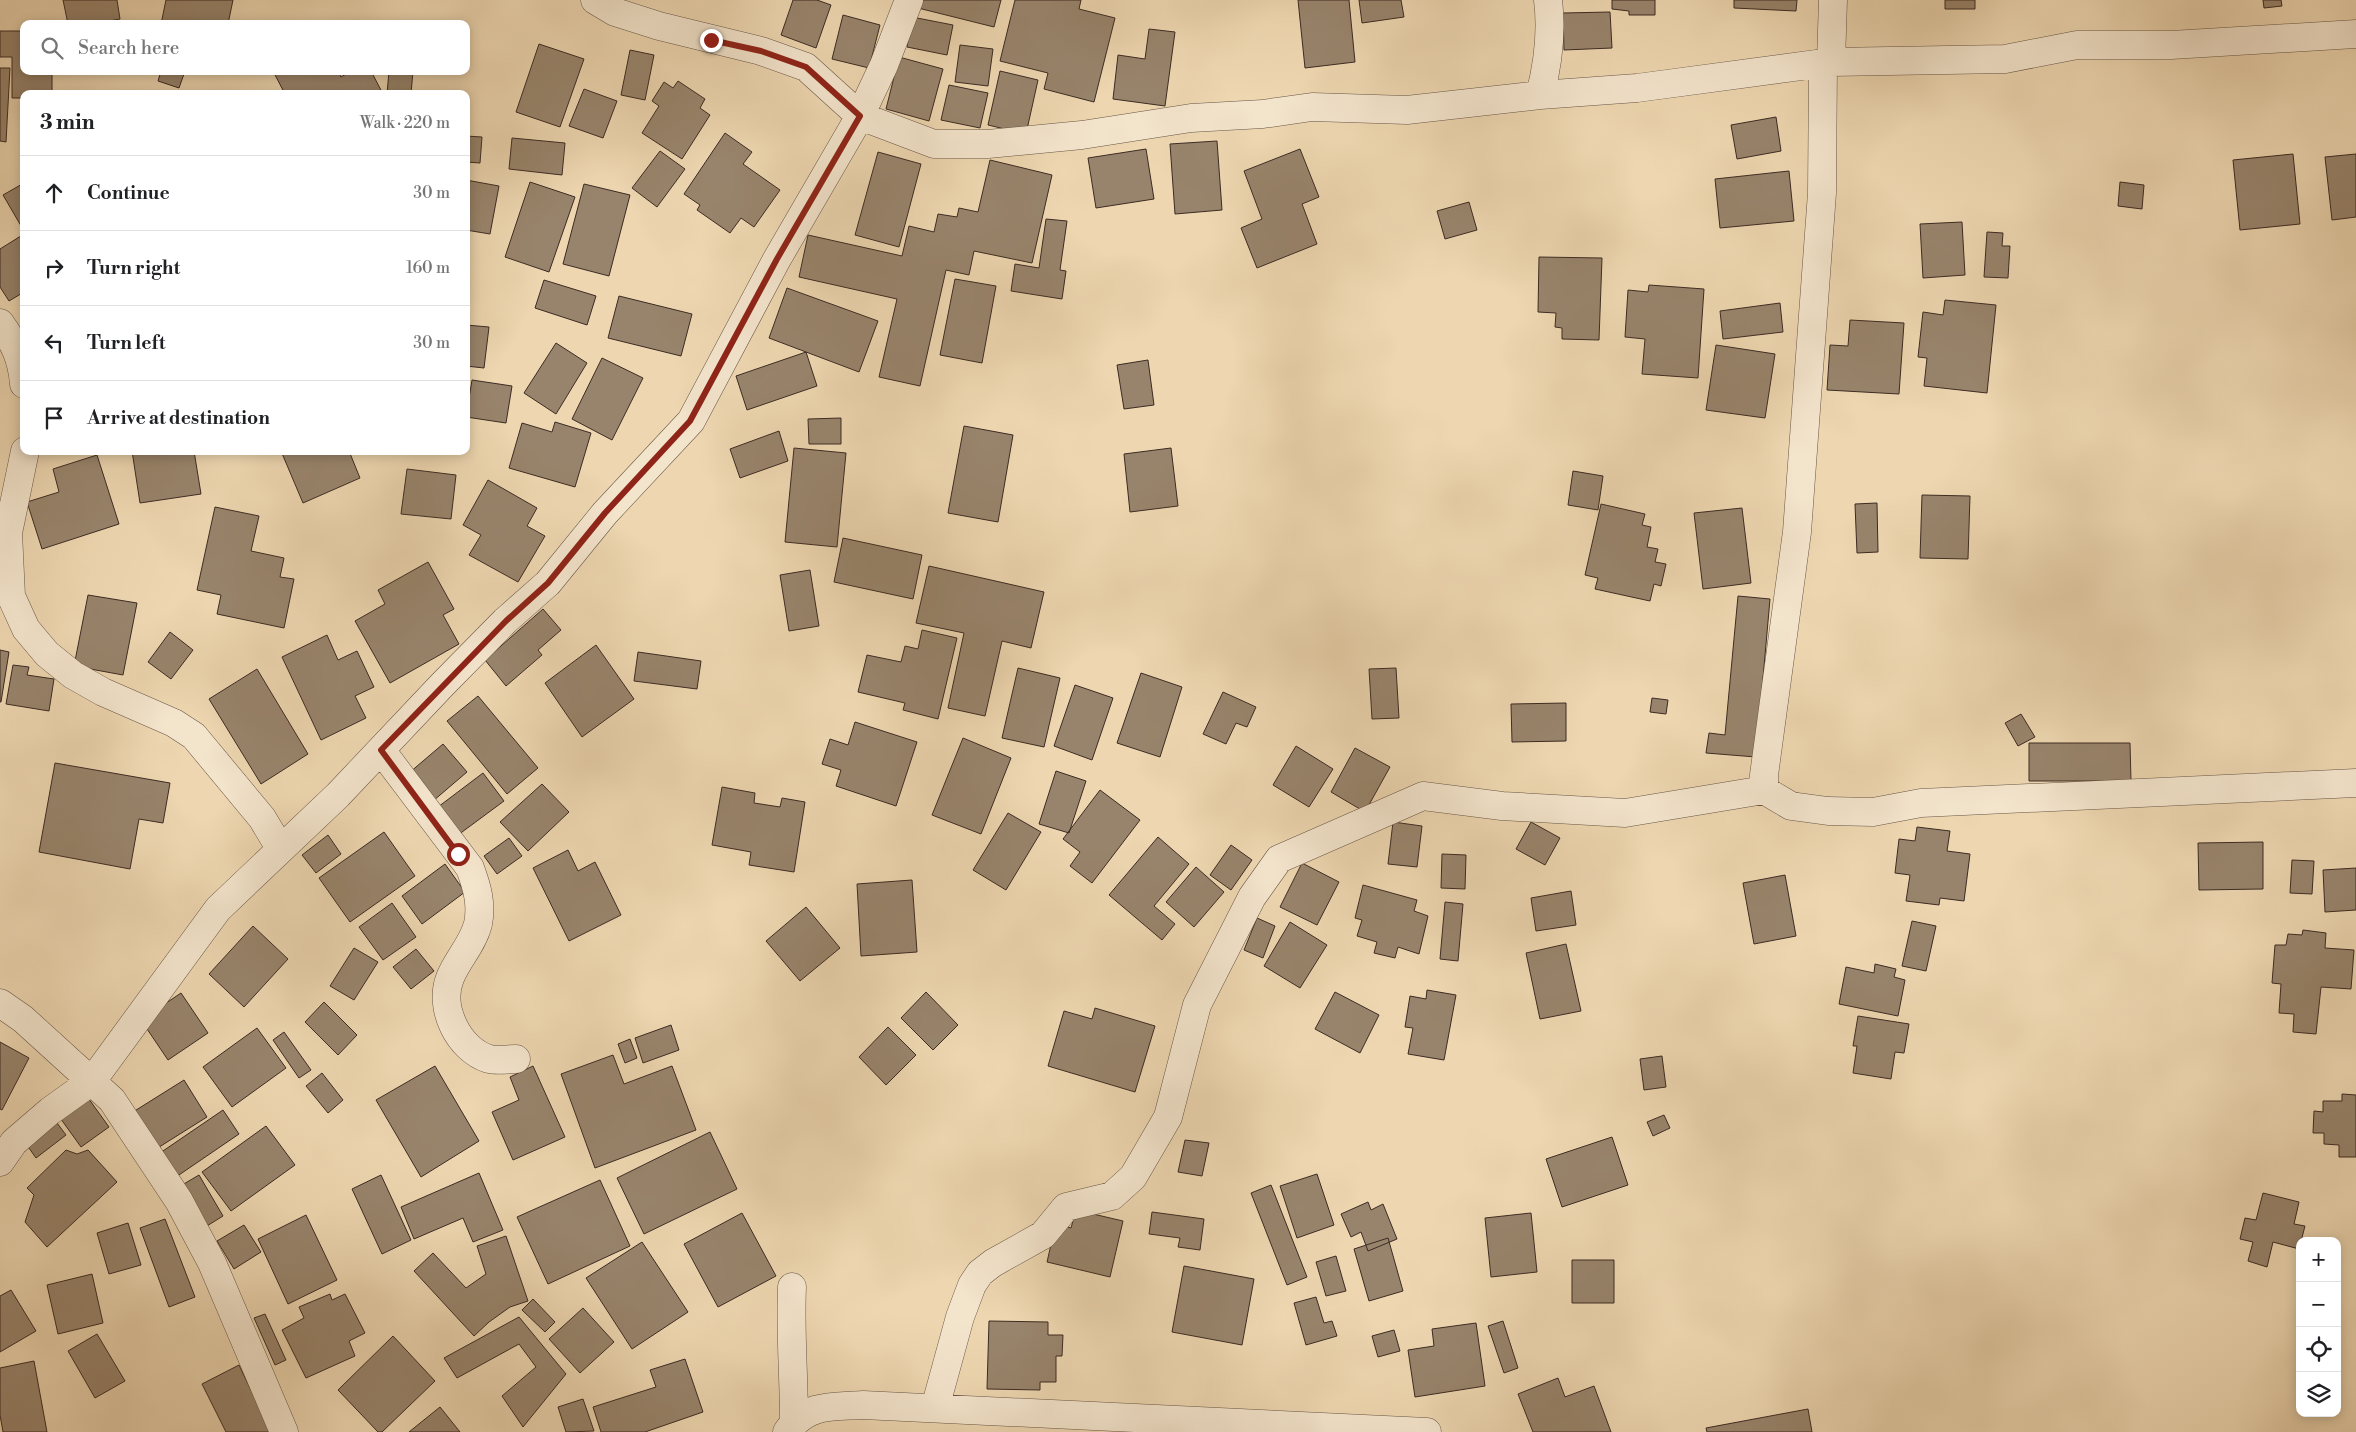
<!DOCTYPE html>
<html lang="en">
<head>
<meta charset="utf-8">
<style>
	:root { --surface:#fff; --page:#f2f2f2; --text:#202124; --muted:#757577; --line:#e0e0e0 }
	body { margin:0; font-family:"Libre Bodoni",serif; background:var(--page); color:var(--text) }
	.controls { position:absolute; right:15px; bottom:15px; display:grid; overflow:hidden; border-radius:10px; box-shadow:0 2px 12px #0003 }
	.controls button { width:45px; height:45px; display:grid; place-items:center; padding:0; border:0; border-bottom:1px solid var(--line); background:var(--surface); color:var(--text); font:25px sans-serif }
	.stop { position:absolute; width:15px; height:15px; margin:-11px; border:4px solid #8f2418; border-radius:50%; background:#fff }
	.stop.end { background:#8f2418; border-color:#fff; box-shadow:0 1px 5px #0008 }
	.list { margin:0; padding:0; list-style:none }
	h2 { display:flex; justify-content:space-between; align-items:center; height:65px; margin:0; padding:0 20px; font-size:21px }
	h2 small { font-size:16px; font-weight:400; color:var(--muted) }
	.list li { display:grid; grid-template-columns:32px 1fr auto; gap:15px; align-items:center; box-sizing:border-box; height:75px; padding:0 20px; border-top:1px solid var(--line) }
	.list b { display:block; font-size:19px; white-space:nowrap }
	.list em { font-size:16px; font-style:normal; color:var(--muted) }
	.icon { flex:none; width:28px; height:28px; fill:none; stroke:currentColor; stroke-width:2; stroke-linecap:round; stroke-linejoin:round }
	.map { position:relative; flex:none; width:2356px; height:1432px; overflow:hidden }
	.search { position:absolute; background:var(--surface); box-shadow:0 2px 12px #0003; left:20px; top:20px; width:450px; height:55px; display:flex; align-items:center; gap:12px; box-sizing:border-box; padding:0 18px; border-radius:10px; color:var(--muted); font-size:19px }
	.panel { position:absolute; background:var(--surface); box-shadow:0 2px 12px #0003; left:20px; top:90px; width:450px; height:365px; border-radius:10px }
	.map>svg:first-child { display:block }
</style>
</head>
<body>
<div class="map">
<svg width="2356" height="1432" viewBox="0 0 2356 1432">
	<rect width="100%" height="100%" fill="#edd6b0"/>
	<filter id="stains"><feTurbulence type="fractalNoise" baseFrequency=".004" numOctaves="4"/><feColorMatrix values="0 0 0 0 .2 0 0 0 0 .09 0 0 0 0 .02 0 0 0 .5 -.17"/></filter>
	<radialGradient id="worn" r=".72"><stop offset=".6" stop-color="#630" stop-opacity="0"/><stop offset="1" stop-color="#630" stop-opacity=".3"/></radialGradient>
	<path fill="#98846c" stroke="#3c2b23" d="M63 0H117L120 19 93 24H68Z
		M166 0H233L228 24H161Z
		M793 0H817L831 5 816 48 781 35Z
		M920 0H1001L994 27 918 8Z
		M1015 0H1081L1079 9 1115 18 1094 102 1044 89 1048 73 1000 61Z
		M1298 0H1349L1355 62 1305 68Z
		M1359 0H1401L1404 17 1362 23Z
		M1612 0H1655V15H1629V11L1612 9Z
		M1734 0H1797L1796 11 1734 8Z
		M1945 0H1975V9H1945Z
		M2263 0H2281L2282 6 2264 8Z
		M1610 12 1612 48 1564 50 1563 13Z
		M843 15 880 25 869 68 832 59Z
		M912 17 953 25 947 55 907 47Z
		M1149 29 1175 32 1165 106 1113 99 1118 55 1145 59Z
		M0 31H24V71H52V94H24V98H12V57H0Z
		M539 44 584 59 560 127 516 112Z
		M960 45 993 49 988 86 955 82Z
		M630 50 654 55 645 100 621 95Z
		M899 57 943 69 929 121 886 109Z
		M0 68H10L6 142 0 141Z
		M161 71H185L179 88 158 81Z
		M273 71H338L341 77 351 71H371L383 94H285Z
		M389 71H413L411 94H387Z
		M1000 71 1038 80 1026 134 988 125Z
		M678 81 705 99 700 108 710 115 682 159 642 133 659 106 652 101 664 82 673 88Z
		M949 85 988 93 980 128 941 120Z
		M584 89 617 101 603 138 569 126Z
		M1776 117 1781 151 1737 159 1731 125Z
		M725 133 752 152 743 164 780 190 754 227 741 218 730 233 697 210 700 205 684 194Z
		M466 136 482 137 480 163 466 162Z
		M512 138 565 143 562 175 509 169Z
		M1217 141 1222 210 1175 214 1170 144Z
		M1146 149 1154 199 1096 208 1088 158Z
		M1300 149 1319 197 1302 204 1317 244 1257 268 1241 228 1262 219 1244 171Z
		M660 151 685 169 657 207 632 188Z
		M878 152 921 164 899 247 855 235Z
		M2293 154 2300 224 2240 230 2233 160Z
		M2356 154V217L2332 220 2325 157Z
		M990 160 1052 175 1032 263 974 251 969 275 946 270 920 386 879 377 897 299 799 277 808 235 902 256 909 226 934 232 938 214 957 217 959 208 978 212Z
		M1789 171 1794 221 1720 228 1715 179Z
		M466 180 499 186 490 234 466 230Z
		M530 182 575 197 549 272 505 257Z
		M2120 182 2144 185 2142 209 2118 206Z
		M24 183V231L3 195Z
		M584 184 630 195 609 276 563 264Z
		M1469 202 1477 230 1445 239 1437 211Z
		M1046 219 1067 221 1060 270 1066 271 1062 299 1011 291 1015 264 1039 268Z
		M1962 222 1965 275 1923 278 1920 224Z
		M1987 232 2003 233 2002 246H2010L2008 278 1984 277Z
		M24 234V292L9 301 0 287V249Z
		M1539 257 1602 258 1599 340 1562 339V328L1555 327 1556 313 1538 312Z
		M955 279 996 286 982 363 940 355Z
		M544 280 596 296 587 325 535 308Z
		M1649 285 1704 289 1698 378 1642 374 1645 339 1625 337 1628 290 1648 292Z
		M787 288 878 321 859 372 769 338Z
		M619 296 692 314 681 356 608 338Z
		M1945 300 1996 305 1987 393 1924 386 1927 358 1918 357 1923 312 1943 315Z
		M1780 303 1783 332 1723 339 1720 311Z
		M1850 320 1904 323 1899 394 1827 390 1830 345 1848 346Z
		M466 325 489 327 484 368 466 366Z
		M556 343 587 363 556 414 524 393Z
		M1716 345 1775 354 1765 418 1706 410Z
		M806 352 817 386 747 410 736 376Z
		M602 358 643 378 612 440 572 419Z
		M1148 360 1154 405 1124 409 1117 365Z
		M472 380 512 386 506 423 466 417Z
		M841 418V444H809L808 419Z
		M555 422 591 433 575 487 509 468 522 423 552 432Z
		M964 426 1013 435 998 522 948 513Z
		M779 431 788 461 740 478 730 449Z
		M794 448 846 453 837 547 785 542Z
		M1171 448 1178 506 1130 512 1124 454Z
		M132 451H194L201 494 140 503Z
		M281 451H349L360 478 303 503Z
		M97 455 119 524 42 549 27 502 59 492 53 469Z
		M407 469 456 475 451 519 401 514Z
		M1573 471 1603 476 1598 510 1568 505Z
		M488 480 537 508 527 526 545 536 518 582 469 555 481 535 463 525Z
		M1922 495 1970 496 1968 559 1920 558Z
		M1877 503 1878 552 1857 553 1855 504Z
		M1601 504 1645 514 1642 525 1651 527 1647 547 1658 549 1655 562 1666 564 1661 586 1654 584 1650 601 1595 589 1598 578 1585 575Z
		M215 507 259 516 251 551 284 558 280 577 294 579 284 628 217 614 221 595 197 590Z
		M1742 508 1751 583 1703 589 1694 513Z
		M843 538 922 555 913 599 834 582Z
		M428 562 454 609 443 615 459 644 390 683 355 621 385 604 378 590Z
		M929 566 1044 592 1031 648 1002 641 985 716 948 708 964 633 916 623Z
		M810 570 819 626 789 631 780 575Z
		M88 595 137 603 123 675 74 666Z
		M1738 596 1770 599 1756 757 1706 753 1709 733 1725 735Z
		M543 609 561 630 538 650 542 655 506 686 485 660Z
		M922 630 957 638 938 719 903 710 905 703 858 692 867 655 901 662 905 646 918 649Z
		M170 632 193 650 171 679 148 662Z
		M327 635 338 660 357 651 374 687 355 696 366 718 321 740 282 657Z
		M596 645 634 699 582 737 545 683Z
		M0 650 9 652 1 702H0Z
		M638 652 701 661 697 689 634 681Z
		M13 665 29 667 27 675 54 679 49 711 6 704Z
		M1018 668 1060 678 1044 747 1002 738Z
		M1396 668 1399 718 1372 719 1369 669Z
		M257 669 308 754 261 784 209 699Z
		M1141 673 1182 687 1160 757 1117 743Z
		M1075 685 1113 698 1092 760 1054 746Z
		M1223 692 1256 707 1247 727 1236 723 1226 744 1203 734Z
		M478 696 538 768 507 794 447 721Z
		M1652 698 1668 700 1666 714 1650 712Z
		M1566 703V741L1512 742 1511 704Z
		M2021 714 2035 737 2018 746 2005 723Z
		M855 722 917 742 896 806 836 786 841 770 822 764 830 739 848 745Z
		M963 738 1011 758 981 834 932 815Z
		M2029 743H2130L2131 781H2029Z
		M443 744 467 772 433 801 409 773Z
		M1296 746 1333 769 1309 807 1273 785Z
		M1355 748 1390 767 1365 812 1331 792Z
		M55 763 170 783 163 823 139 819 130 869 39 852Z
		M1056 771 1086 781 1069 833 1039 824Z
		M483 773 504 801 458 835 438 807Z
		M542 784 569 812 528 851 500 822Z
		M722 787 755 793 754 803 780 807 782 798 805 802 794 872 749 865 751 852 712 845Z
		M1100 790 1140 820 1092 883 1070 866 1080 852 1063 839Z
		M1008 813 1041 832 1006 890 973 870Z
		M1393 822 1422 826 1417 867 1388 864Z
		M1531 822 1560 838 1545 865 1516 849Z
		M1917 827 1950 831 1947 851 1970 854 1964 901 1940 898 1939 905 1906 901 1910 875 1895 873 1899 839 1915 841Z
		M384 832 415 876 350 922 319 878Z
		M328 835 341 854 316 873 302 855Z
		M1158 837 1189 864 1154 906 1175 924 1162 940 1109 895Z
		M509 838 522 856 497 874 484 856Z
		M2263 842V889L2199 890 2198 843Z
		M1231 845 1252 860 1231 890 1210 875Z
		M568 850 578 871 595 862 621 915 569 941 533 868Z
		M1442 854 1466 855 1465 889 1441 888Z
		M2292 860 2314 861 2312 894 2290 893Z
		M1302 863 1339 882 1317 925 1280 907Z
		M445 864 465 892 422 924 402 896Z
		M1196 867 1224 892 1194 927 1166 902Z
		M2356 868V910L2325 912 2323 870Z
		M1785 875 1796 936 1754 944 1743 883Z
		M912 880 917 952 861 956 857 884Z
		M1363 885 1417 900 1414 911 1428 916 1419 954 1398 947 1395 958 1374 953 1377 942 1357 936 1362 920 1355 918Z
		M1571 891 1576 925 1536 931 1531 898Z
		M1445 902 1463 904 1458 961 1440 959Z
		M392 903 416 937 383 960 359 927Z
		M806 907 840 948 800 981 766 941Z
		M1257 918 1275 926 1263 958 1244 950Z
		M1912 921 1936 926 1926 971 1902 966Z
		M1290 922 1327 945 1300 988 1264 966Z
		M253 926 288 959 244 1007 209 974Z
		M2303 930 2326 933 2325 948 2354 950 2351 989 2321 987 2316 1034 2293 1032 2294 1014 2279 1013 2281 984 2272 983 2275 945H2286L2288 934 2302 935Z
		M1566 944 1581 1011 1540 1019 1526 953Z
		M354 948 378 962 354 1000 330 986Z
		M416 949 434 971 411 989 393 967Z
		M1875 964 1896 969 1894 977 1905 980 1898 1016 1839 1004 1846 967 1874 973Z
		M1427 990 1456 995 1444 1060 1408 1054 1413 1028 1405 1027 1410 996 1426 999Z
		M926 992 958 1025 933 1050 901 1018Z
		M1335 992 1379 1015 1360 1053 1315 1029Z
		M181 993 208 1033 168 1060 141 1020Z
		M324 1002 357 1035 338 1055 305 1022Z
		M1095 1008 1155 1026 1135 1092 1048 1066 1064 1011 1092 1019Z
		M1858 1016 1909 1024 1904 1053 1895 1052 1891 1079 1853 1073 1857 1046H1853Z
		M671 1025 679 1050 643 1063 635 1038Z
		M888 1027 916 1055 886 1085 859 1057Z
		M257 1028 286 1068 232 1107 203 1067Z
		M284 1032 311 1070 299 1078 273 1040Z
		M630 1039 637 1058 625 1063 618 1044Z
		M0 1042 29 1058 2 1110 0 1109Z
		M613 1055 624 1084 672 1066 696 1130 595 1168 561 1074Z
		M1662 1056 1666 1087 1644 1090 1640 1059Z
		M435 1066 479 1141 421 1177 376 1100Z
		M533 1066 565 1137 513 1160 492 1112 519 1100 510 1077Z
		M322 1073 343 1100 328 1113 306 1086Z
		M184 1080 207 1117 156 1149 133 1112Z
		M2342 1094 2356 1095V1157H2339V1145L2324 1144V1133H2313L2314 1111 2323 1112V1101H2342Z
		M86 1095 109 1127 81 1147 58 1115Z
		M223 1110 239 1134 176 1177 160 1153Z
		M1664 1115 1670 1128 1653 1136 1647 1122Z
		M54 1119 66 1135 36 1158 24 1141Z
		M266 1126 295 1165 231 1211 202 1172Z
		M710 1132 737 1189 644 1234 617 1178Z
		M1612 1137 1628 1185 1562 1207 1546 1159Z
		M1185 1140 1209 1143 1202 1176 1178 1172Z
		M66 1150 77 1154 88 1150 117 1182 47 1247 25 1222 34 1195 27 1188Z
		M479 1173 503 1230 473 1242 463 1218 414 1239 401 1207Z
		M1317 1174 1334 1225 1297 1238 1280 1186Z
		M199 1175 223 1216 202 1229 177 1188Z
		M381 1175 411 1240 382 1254 352 1189Z
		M600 1180 630 1246 548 1284 517 1217Z
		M1271 1185 1307 1277 1287 1285 1251 1193Z
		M2263 1193 2299 1202 2294 1224 2305 1226 2299 1249 2273 1242 2267 1267 2248 1261 2253 1242 2240 1239 2245 1218 2256 1220Z
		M1368 1202 1371 1210 1383 1204 1397 1239 1368 1251 1361 1232 1351 1237 1341 1214Z
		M1076 1210 1123 1221 1110 1277 1047 1262 1056 1223 1071 1228Z
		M1152 1212 1204 1219 1200 1250 1178 1247 1180 1238 1149 1234Z
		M742 1213 776 1276 718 1307 684 1244Z
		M1531 1213 1537 1272 1491 1277 1485 1218Z
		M306 1215 337 1280 288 1304 258 1239Z
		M165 1219 195 1297 169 1307 140 1228Z
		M128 1223 141 1265 109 1274 97 1233Z
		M244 1225 261 1252 234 1269 217 1241Z
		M506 1236 528 1301 510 1307 489 1322 474 1336 414 1271 433 1253 466 1288 486 1274 477 1246Z
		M1388 1238 1403 1291 1369 1301 1354 1249Z
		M642 1242 688 1312 632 1349 586 1278Z
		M1336 1256 1346 1291 1326 1296 1316 1262Z
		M1572 1260H1614V1303H1572Z
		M1184 1266 1254 1279 1242 1345 1172 1332Z
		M92 1274 103 1323 58 1334 47 1285Z
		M11 1290 36 1331 0 1352V1296Z
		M330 1294 332 1300 345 1294 365 1333 349 1341 355 1356 306 1378 282 1330 304 1318 299 1307Z
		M1316 1297 1324 1323 1332 1321 1337 1336 1306 1345 1294 1303Z
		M533 1299 555 1322 545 1332 522 1310Z
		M583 1308 614 1342 580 1373 549 1339Z
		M265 1314 286 1360 275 1365 254 1318Z
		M519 1317 566 1374 523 1427 502 1396 536 1367 519 1344 457 1378 444 1358Z
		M989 1321 1048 1322V1335H1063L1062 1356H1056V1382H1040V1390L987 1389Z
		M1503 1321 1518 1368 1504 1373 1488 1326Z
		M1476 1323 1485 1386 1415 1397 1408 1350 1434 1346 1432 1329Z
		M1394 1330 1400 1351 1378 1357 1372 1336Z
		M97 1334 125 1381 95 1398 68 1351Z
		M393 1336 435 1381 382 1432H378L338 1390Z
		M685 1359 703 1412 645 1432H601L593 1407 656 1387 650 1370Z
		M34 1361 47 1432H3L0 1415V1368Z
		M239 1365 271 1432H226L202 1384Z
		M1558 1378 1565 1397 1594 1386 1611 1432H1533L1518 1394Z
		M583 1399 594 1431 566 1432 558 1407Z
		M440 1407 460 1432H409Z
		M1808 1409 1812 1432H1707L1706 1428Z"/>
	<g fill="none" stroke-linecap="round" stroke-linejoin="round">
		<defs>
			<path id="minor" d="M595 0 615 12 659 26 761 51 806 67 860 116 934 144H988L1082 135 1191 118 1263 114 1312 107 1407 110 1540 95 1637 88 1831 62 2005 59 2077 45H2171L2356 34
				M1831 62 1833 0
				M1823 63 1822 193 1797 532 1764 775V790L1791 806 1828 811 1873 812 1921 803 2356 783
				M1540 95C1548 64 1552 32 1548 0
				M0 323C15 344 22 359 24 384
				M25 451 8 533 11 596 26 629 47 654 73 675 103 692 174 723 194 736 262 818 280 848
				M381 750 470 868C477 887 482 904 478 924 473 944 457 960 450 978 438 1008 459 1050 489 1059 497 1061 508 1059 516 1059
				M0 1003 23 1019 112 1100 179 1201 212 1263 284 1432
				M0 1162 14 1142 50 1111 92 1081 218 909 338 795 442 685 505 621 548 583 605 513 691 421 777 259 860 116 884 65 909 0
				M792 1287C790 1332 794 1376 794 1422
				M935 1408 960 1317 972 1285 980 1273 993 1263 1043 1235 1066 1207 1112 1196 1133 1177 1168 1117 1197 1005 1252 897 1279 859 1423 796 1502 806 1625 813 1764 790
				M787 1432C807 1403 832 1407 863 1405L1427 1432"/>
		</defs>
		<use href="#minor" stroke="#685646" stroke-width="29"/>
		<use href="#minor" stroke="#f3e4cc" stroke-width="28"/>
	</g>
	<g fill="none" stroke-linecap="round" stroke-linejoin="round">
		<path stroke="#8f2418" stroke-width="6" d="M458 854 381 750 506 621 548 583 605 513 690 421 777 259 860 116 806 67 761 51 711 40"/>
	</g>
	<rect width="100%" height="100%" filter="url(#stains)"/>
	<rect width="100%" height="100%" fill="url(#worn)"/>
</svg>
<div class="controls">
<button>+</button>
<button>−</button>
<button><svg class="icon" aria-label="locate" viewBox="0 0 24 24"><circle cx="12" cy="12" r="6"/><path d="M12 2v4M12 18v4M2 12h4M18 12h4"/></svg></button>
<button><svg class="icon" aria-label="layers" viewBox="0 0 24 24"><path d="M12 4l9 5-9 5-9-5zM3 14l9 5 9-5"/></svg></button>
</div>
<div class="stop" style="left:458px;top:854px"></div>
<div class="stop end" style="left:711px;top:40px"></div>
<div class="search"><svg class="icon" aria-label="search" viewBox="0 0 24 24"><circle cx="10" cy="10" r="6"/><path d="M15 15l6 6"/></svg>Search here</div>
<section class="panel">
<h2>3 min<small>Walk · 220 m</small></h2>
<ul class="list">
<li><svg class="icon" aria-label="ahead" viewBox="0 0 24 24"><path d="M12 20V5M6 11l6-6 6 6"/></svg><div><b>Continue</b></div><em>30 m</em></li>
<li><svg class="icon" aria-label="right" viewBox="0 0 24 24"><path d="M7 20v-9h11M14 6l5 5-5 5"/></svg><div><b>Turn right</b></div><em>160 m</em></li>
<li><svg class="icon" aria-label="left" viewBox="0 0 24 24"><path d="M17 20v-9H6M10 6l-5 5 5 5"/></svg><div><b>Turn left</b></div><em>30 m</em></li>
<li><svg class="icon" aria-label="arrive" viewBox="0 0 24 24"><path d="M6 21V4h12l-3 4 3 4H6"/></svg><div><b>Arrive at destination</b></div></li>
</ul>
</section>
</div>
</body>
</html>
